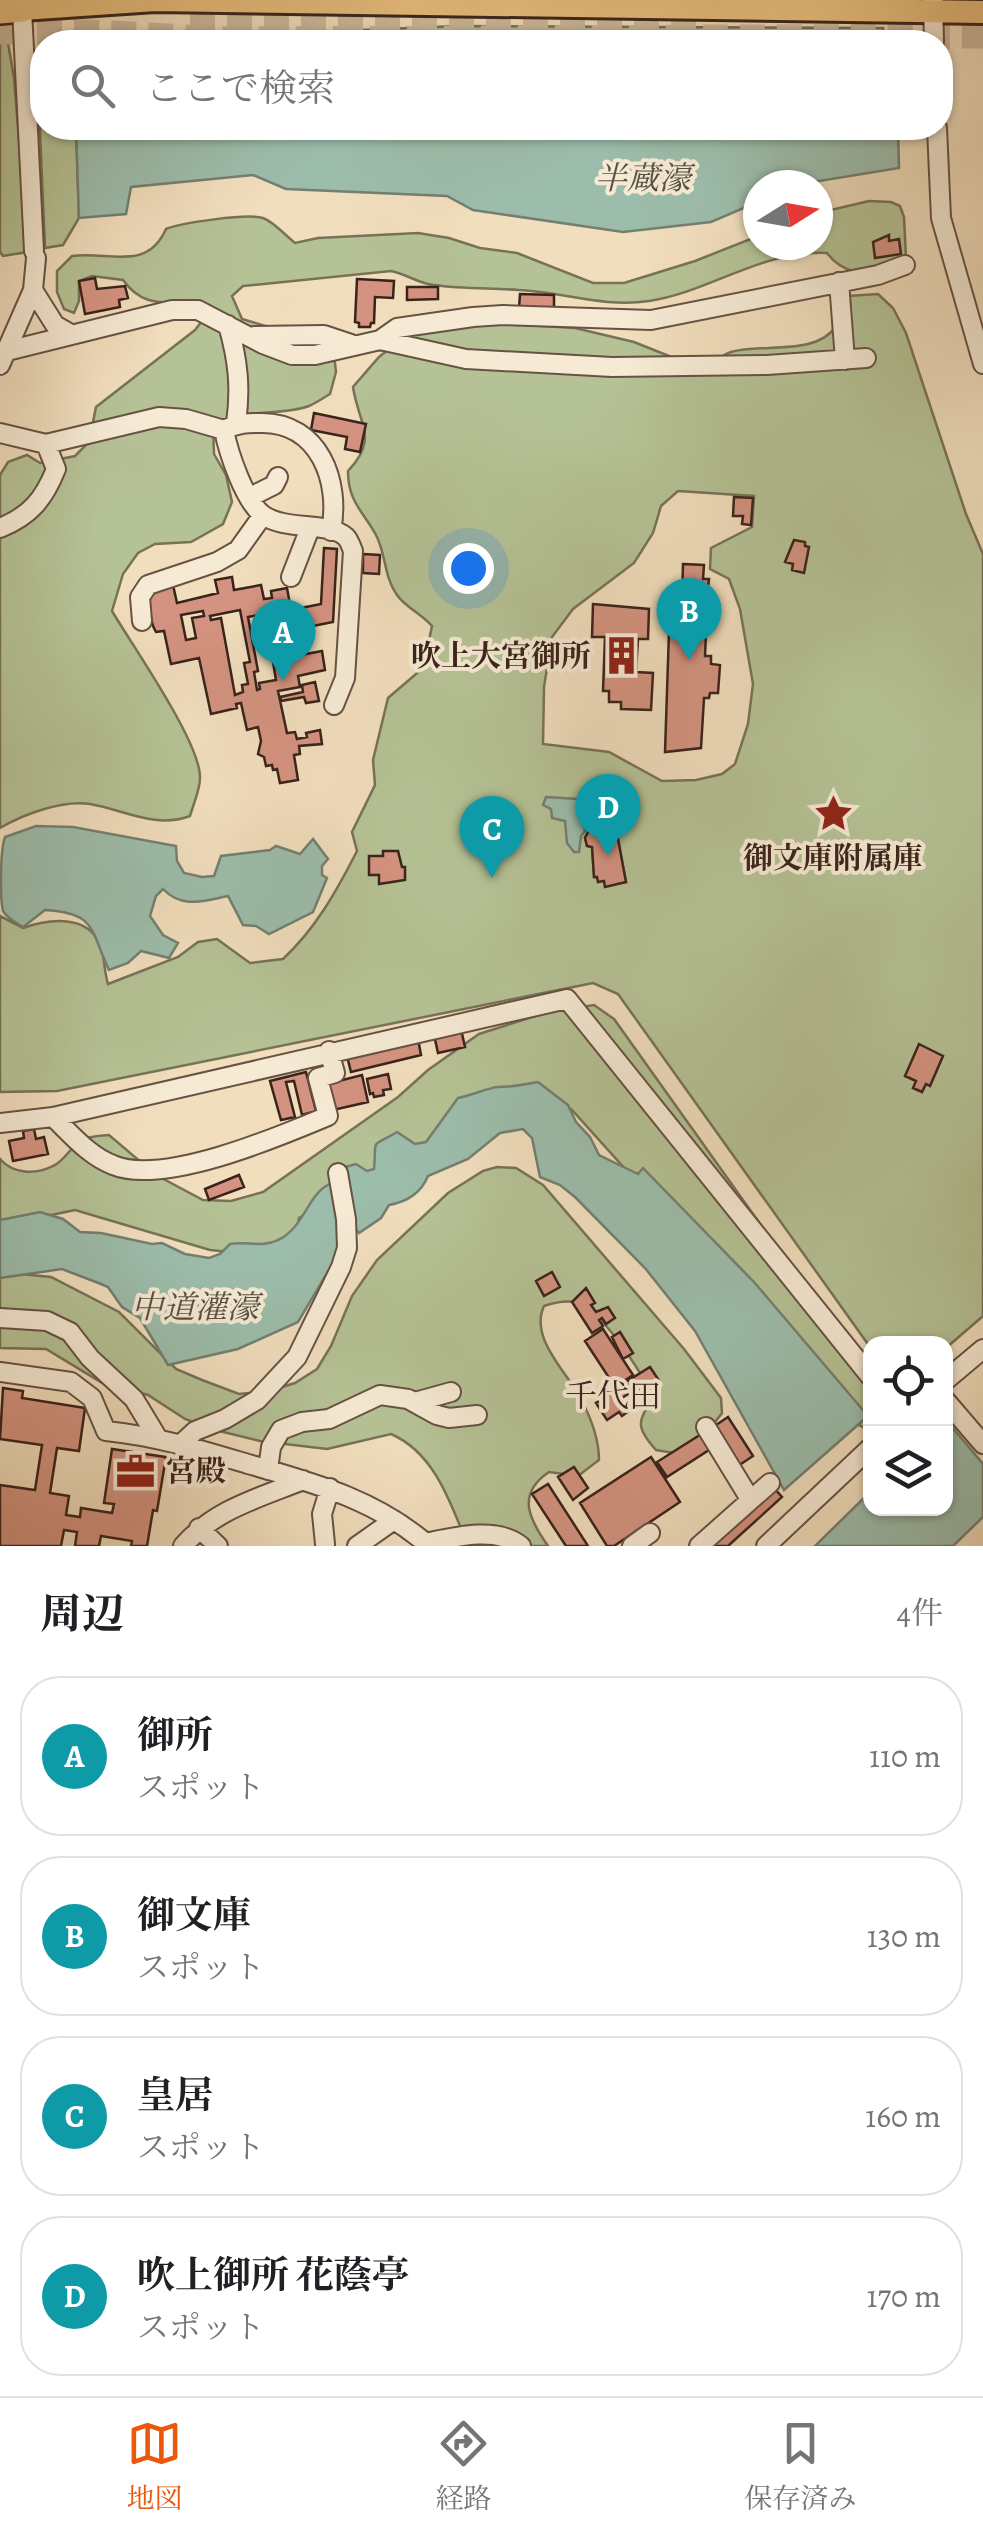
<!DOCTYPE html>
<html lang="ja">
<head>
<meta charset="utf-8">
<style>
	:root { --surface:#fff; --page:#f6f6f6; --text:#202124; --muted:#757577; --line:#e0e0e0; --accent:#ea580c }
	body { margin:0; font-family:Alegreya,"Noto Serif JP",serif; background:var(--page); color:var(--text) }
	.controls { position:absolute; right:30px; bottom:30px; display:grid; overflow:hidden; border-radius:20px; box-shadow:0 2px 8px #0004 }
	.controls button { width:90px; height:90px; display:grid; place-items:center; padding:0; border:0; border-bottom:2px solid var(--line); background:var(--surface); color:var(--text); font:50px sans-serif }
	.compass { position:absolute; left:743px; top:170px; width:90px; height:90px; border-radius:50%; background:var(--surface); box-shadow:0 2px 8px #0004; rotate:79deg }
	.you { position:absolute; left:468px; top:568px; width:35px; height:35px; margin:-25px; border:8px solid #fff; border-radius:50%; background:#1a73e8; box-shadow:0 0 0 15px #1a73e833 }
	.badge { display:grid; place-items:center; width:65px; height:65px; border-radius:50%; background:var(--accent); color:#fff; font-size:32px; font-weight:700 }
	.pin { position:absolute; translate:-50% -82px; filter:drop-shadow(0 2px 5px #0008) }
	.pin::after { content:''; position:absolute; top:52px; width:35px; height:30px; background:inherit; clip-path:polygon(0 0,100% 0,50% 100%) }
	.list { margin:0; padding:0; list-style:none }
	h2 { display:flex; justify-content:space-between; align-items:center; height:130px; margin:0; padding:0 40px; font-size:42px }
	h2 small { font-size:32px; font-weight:400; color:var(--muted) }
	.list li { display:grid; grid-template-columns:65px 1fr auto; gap:30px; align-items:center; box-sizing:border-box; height:160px; margin:0 20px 20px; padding:0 20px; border:2px solid var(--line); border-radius:40px }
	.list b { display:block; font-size:38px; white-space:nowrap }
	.list p { margin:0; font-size:32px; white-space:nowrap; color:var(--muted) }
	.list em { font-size:32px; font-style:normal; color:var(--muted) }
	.icon { flex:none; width:55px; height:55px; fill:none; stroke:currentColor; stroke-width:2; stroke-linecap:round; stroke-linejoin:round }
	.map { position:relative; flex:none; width:983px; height:1546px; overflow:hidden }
	.search { position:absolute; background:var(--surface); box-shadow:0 2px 8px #0004; left:30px; right:30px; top:30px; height:110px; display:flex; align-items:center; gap:25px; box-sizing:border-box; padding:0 35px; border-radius:40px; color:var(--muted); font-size:38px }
	.sheet { height:850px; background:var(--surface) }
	nav { display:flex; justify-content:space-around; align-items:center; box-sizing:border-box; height:140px; border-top:2px solid var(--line); background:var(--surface); font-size:28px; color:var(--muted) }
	nav a { display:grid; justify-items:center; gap:5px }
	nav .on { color:var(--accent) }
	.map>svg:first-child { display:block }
</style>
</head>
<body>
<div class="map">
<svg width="983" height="1546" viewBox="0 0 983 1546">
	<rect width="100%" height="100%" fill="#f1debd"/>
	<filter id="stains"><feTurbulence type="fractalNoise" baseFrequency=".002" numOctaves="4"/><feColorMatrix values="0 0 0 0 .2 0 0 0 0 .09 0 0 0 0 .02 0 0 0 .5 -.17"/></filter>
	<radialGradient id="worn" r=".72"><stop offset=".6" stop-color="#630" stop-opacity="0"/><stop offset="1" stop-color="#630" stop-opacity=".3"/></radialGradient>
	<path fill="#b5c295" stroke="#777258" stroke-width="2.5" fill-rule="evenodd" d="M458 26 883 28 885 42H69Z
		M0 36 7 37 14 78 28 252 3 256 0 252Z
		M38 86H42V128H76L79 218 63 245 45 248Z
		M869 201 891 202 900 206 904 217 906 258 896 270C867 272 846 278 827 253 761 250 710 292 649 301 604 308 563 292 519 290 491 288 462 289 434 285 419 284 407 274 391 271L243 286 232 296 242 319 333 346 336 372 330 394C323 398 316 403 309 406 278 417 242 407 213 425L214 454 226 475 232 502 223 524 191 542 155 544 138 553 123 574 112 611C132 645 201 743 200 778 200 790 193 805 190 816 155 829 125 810 90 804 62 800 24 814 0 828V475L8 462 27 455 40 463 75 456 89 442 96 407 195 330 212 308C176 296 148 315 123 280L92 276 79 281V301L74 313 64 309 57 292V271L72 256C109 251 147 272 166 229 180 223 248 213 263 218 274 222 285 235 295 243L318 238 418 233 449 238 480 248 517 253 593 283H624L695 261 758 236V245H818V213Z
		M878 294 893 308 906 333 966 514 983 554V1316L946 1348V1344H870V1347L618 994 593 983 57 1091 0 1092V916L23 928C49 919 88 914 100 945 105 957 104 972 108 984L178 957 198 942 217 939 250 963 283 959C316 928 336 892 357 851L352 832 375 785 373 760 388 698 423 668 432 626C422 614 405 607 397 595 384 577 386 554 376 535 363 511 348 502 348 471 379 438 359 426 353 387L379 357 400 340 429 325 458 321 575 328 634 342 704 370C712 364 721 355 731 352 763 343 817 356 836 326 842 317 845 305 848 296ZM678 491 754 496 752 527 711 548 710 569 729 579 740 609 753 684 748 724 735 764 722 774 696 780 662 781 609 752 543 744 544 687 552 637 573 609 634 563 653 533 661 506ZM615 823 626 882 606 886 604 881 594 877 592 847 587 846 585 838 588 832Z
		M594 1005 614 1019 870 1378 868 1430 852 1421 572 1110 545 1092 313 1209 299 1218 295 1239 240 1253 210 1250 75 1210 23 1221 0 1222V1159C13 1174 35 1175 53 1166 66 1160 70 1146 84 1139 92 1136 100 1136 109 1135L156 1175 203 1200 231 1201 263 1192 398 1097 428 1070 479 1034 548 1012Z
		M497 1167 516 1168 543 1185 684 1349 721 1398 722 1413 708 1431 674 1453 656 1450C638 1430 635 1421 653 1400 646 1377 604 1316 583 1305 572 1299 556 1302 544 1306 529 1338 567 1372 581 1399 591 1418 599 1438 599 1460L578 1476 549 1472C516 1494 529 1519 548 1546H468C451 1504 435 1453 391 1434L327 1449 260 1441 211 1429 185 1419 148 1395 104 1384 46 1349 0 1348V1272L51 1277 119 1312 176 1369 202 1380 239 1394 269 1391 295 1383 317 1369 331 1346 352 1296 377 1260 448 1193 483 1171Z"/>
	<path fill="#9cbdab" stroke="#747f71" stroke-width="2.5" d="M76 128H898L899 168 795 185H758V202L711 222 623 232 473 210 447 196 286 189 253 175 131 187 126 214 79 218Z
		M546 797 578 799 585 831 581 836 579 852H574L567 843 565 821 552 818 551 809 543 805Z
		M36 826 73 827 176 846 177 861 184 873 202 877 214 876 221 856 270 850 276 846 300 854 313 839 328 859 322 866V875L327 878 313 912 269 934 256 926 243 925 228 896C203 901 182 909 163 889L156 896 150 916 163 935 178 943 169 958 141 951 128 963 109 970C90 930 97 913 45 910L23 927C15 922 8 919 3 911 0 898 0 851 5 837Z
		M538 1082 568 1105 576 1122 590 1137 599 1155 638 1174 643 1168 754 1282 868 1416 784 1490 695 1331 645 1268 575 1197 560 1185 540 1177 532 1138 523 1129 500 1133 468 1159 428 1176C421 1193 406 1202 389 1205L381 1218 359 1233 354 1227 345 1167 356 1164 367 1171 374 1169C377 1136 369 1149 397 1132L415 1144 426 1142 458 1098C469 1096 491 1087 498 1087 513 1087 523 1085 538 1082Z
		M333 1183 340 1235 339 1253 298 1322 238 1349 168 1365 140 1318 122 1307 108 1287 101 1284 62 1269 0 1278V1220L40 1212 63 1219 80 1232 101 1233 152 1244 162 1243 185 1254 209 1258 220 1254 230 1244C247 1241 262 1248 278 1240 305 1228 309 1189 333 1183Z
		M946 1420 983 1464V1517L953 1546H815L870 1492V1508H946Z"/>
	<path fill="#d49380" stroke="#39231b" stroke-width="2.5" fill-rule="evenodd" d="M889 235V241L899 239 901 254 875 258 873 242Z
		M95 278 97 289 125 286 128 298 119 300 120 307 85 314 79 281Z
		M357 279 394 281 393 298 375 297 374 323H371L370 327H359V323L355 322Z
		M407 287H438V299L407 300Z
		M520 294 554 295V309L519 308Z
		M314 413 366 424 360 452 345 449 347 437 311 430Z
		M734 497 753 498 751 525 742 524 743 516H733Z
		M794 540 805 542V546L809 547 804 573 792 570 793 564 785 562Z
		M324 548 337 549 333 622 298 629 295 614 287 615 286 611 321 604Z
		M363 554 380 555 379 574 363 573Z
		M683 564 704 565 703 579H709L708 587H702L701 600H695V603H699V608L707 609 705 656H711V664L720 665 718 693H710L709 698H704L701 748 665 752 670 601 691 602 682 600Z
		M232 577 234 590 261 585 264 599 272 598 271 591 287 588 291 610 286 611 295 656 322 651 325 670 298 676 300 687 278 691 287 733 295 732 297 739 307 737 306 733 320 730 322 744 299 746 300 754 294 755 298 780 280 783 277 769 273 770 272 765 266 766 264 757 258 754 261 741 258 727 247 730 241 703 236 704 237 708 211 714 199 658 171 664 164 631 156 632 153 626 147 601 148 595 155 593 154 589 173 585 177 603 218 593 215 580ZM240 610 250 662 244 663 248 684 242 685 243 692 235 695 221 618 211 620 210 616ZM203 611 204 616 192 618 196 638 186 640 181 615ZM265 614 276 680 259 683 260 689 257 690 254 672 258 671 248 617Z
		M593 604 649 609 648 639H638L636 672 653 673 651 710 621 709V702H609V691H603L605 637H592Z
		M315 682 319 701 306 703 304 697 281 701 280 697 303 692 302 685Z
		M615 823 626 882 605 887 604 881 598 882 597 877H594L592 847 587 846 585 838 588 832 605 829V825Z
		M383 851H398L402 867H405V880L379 884V875H369V856H383Z
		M461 1029 465 1047 438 1053 434 1035Z
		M418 1039 421 1055 351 1072 347 1056Z
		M919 1044 943 1056 930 1086 926 1084 922 1092 913 1088 916 1081 905 1076Z
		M306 1072 316 1111 302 1115 294 1081 286 1082 295 1117 281 1120 270 1081Z
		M388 1074 391 1089 383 1090 384 1095 374 1097 373 1093 370 1094 367 1079Z
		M362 1075 368 1102 333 1110 327 1084Z
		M34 1129 36 1139 44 1137 48 1154 13 1161 9 1141 24 1138 23 1131Z
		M239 1175 244 1187 209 1200 205 1189Z
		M552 1272 560 1287 544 1296 536 1281Z
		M586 1288 595 1303 591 1305 596 1312 608 1307 615 1318 606 1324 602 1318 599 1320 603 1326 592 1333 572 1302Z
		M603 1329 633 1375 624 1381 631 1392 622 1398 630 1410 622 1416 619 1412 607 1420 596 1403 620 1388 615 1387 585 1341Z
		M620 1332 633 1353 623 1359 612 1337Z
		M650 1367 658 1379 633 1394 626 1382Z
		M3 1388 23 1391 22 1398 85 1408 79 1451 57 1448 50 1493 69 1496 66 1515 80 1517 81 1508 112 1513 114 1504 104 1503 112 1449 166 1457 157 1511 153 1510 147 1546H131L132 1541 101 1536 99 1546H75L77 1532 64 1530 61 1546H0V1485L35 1490 42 1445 0 1439Z
		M728 1417 753 1456 738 1466 713 1427Z
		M703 1433 712 1448 667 1477 657 1462Z
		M651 1457 680 1502 614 1546H607L580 1503Z
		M574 1467 588 1488 573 1500 558 1477Z
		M548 1484 588 1546H566L532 1494Z
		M772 1486 782 1497 728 1546H706Z"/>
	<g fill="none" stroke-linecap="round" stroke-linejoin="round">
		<path stroke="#ccb99d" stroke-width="25" stroke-dasharray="25 12" stroke-linecap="butt" d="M190 22 700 18
			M0 32H91L225 39 983 36"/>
		<defs>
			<path id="minor" d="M933 0 934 42
				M22 9 34 251
				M937 128 941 218 983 364
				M839 282 845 360
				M33 290 55 325 69 333
				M228 325C238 360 241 388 236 423
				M254 336 324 335 351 344
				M380 340 397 328 473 317 503 315 651 320 878 275 905 265
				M7 351 172 310H198L263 344 292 355H315L380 340 466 359 612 367 767 365 866 358
				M0 365 33 290 36 258
				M0 433 46 444 159 417 186 419 224 430
				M250 497 274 485 278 477
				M0 528C30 516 44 499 56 469L46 444
				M331 531C341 481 319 423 262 423 248 423 237 423 224 430 228 451 244 501 263 515 285 531 328 521 346 537 349 540 351 546 353 551L345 678 334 705
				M291 577 310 528
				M142 621 140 597 148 585 217 562 238 550 263 515
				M53 1117C71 1134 89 1156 113 1165 163 1186 278 1137 328 1116L318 1078 335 1073 329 1051
				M0 1123 53 1117 567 999 870 1376
				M0 1318 47 1321 70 1332 90 1358 134 1399 157 1437
				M0 1372 71 1382 92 1398 106 1431C156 1436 201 1450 248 1464 314 1483 377 1500 429 1546
				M946 1380 983 1349
				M946 1401 983 1444
				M415 1402 451 1392
				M706 1427 750 1499
				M181 1444 195 1431 225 1419 257 1400 297 1357 341 1267 347 1248 346 1219 338 1173
				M268 1470 271 1447 281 1430 302 1422 329 1419 380 1395 408 1399 437 1415 449 1418 477 1415
				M199 1528 218 1546
				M426 1543C454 1537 497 1526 521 1546
				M325 1544 322 1514 330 1488
				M183 1546C215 1509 259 1498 303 1480
				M357 1546 394 1520
				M632 1546 650 1533
				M699 1546 770 1483
				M766 1546 870 1448"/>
			<path id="major" d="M22 9 155 0 983 12"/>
			<path id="highway" d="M0 11 22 9"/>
		</defs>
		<use href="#minor" stroke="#675244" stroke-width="22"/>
		<use href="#major" stroke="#39231b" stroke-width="28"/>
		<use href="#highway" stroke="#39231b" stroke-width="30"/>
		<use href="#minor" stroke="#f6ead4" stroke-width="18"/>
		<use href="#major" stroke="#e8bf7e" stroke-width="22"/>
		<use href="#highway" stroke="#e8bf7e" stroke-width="25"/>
	</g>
	<defs>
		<symbol id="building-bare" viewBox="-9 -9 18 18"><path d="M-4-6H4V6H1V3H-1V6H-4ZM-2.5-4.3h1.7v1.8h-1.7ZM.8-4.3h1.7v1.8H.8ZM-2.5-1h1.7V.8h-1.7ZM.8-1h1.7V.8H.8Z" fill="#8f2418" stroke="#f6ead4" stroke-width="2.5" paint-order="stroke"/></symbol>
		<symbol id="sight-bare" viewBox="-9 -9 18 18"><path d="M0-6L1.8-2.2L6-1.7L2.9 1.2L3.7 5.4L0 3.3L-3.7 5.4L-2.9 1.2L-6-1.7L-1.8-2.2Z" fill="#8f2418" stroke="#f6ead4" stroke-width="2.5" paint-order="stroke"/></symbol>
		<symbol id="office-bare" viewBox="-9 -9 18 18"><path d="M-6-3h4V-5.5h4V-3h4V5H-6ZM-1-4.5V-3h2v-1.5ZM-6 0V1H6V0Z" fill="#8f2418" stroke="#f6ead4" stroke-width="2.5" paint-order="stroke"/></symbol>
	</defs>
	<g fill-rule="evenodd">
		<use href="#building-bare" x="594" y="628" width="55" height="55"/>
		<use href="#sight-bare" x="806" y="786" width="55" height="55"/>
		<use href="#office-bare" x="108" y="1444" width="55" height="55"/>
	</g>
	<g text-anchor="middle" stroke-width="8" stroke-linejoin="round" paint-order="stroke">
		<g font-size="30" font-weight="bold" fill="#39231b" stroke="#f6ead4" text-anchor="end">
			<text x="591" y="666">吹上大宮御所</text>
			<text x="833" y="868" text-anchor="middle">御文庫附属庫</text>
			<text x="166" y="1481" text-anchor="start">宮殿</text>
		</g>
		<g font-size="32" font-style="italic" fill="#575146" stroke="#f6ead4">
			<text x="643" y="189">半蔵濠</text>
			<text x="195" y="1318">中道灌濠</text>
		</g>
		<g font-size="32" fill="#39231b" stroke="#f6ead4">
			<text x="613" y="1407">千代田</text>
		</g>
	</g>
	<rect width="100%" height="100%" filter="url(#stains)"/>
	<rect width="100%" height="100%" fill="url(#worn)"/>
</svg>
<div class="controls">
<button><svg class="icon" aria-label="locate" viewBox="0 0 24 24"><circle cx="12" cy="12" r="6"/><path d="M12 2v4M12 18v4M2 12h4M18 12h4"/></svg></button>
<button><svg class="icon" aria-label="layers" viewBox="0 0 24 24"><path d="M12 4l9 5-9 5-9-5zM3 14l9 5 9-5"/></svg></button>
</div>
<svg class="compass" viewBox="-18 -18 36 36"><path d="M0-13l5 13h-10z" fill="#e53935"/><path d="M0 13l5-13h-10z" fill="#757577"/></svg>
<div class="you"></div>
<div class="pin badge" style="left:283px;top:681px;background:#0f9aa8">A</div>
<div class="pin badge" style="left:689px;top:660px;background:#0f9aa8">B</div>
<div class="pin badge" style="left:492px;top:878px;background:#0f9aa8">C</div>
<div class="pin badge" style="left:608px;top:856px;background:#0f9aa8">D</div>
<div class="search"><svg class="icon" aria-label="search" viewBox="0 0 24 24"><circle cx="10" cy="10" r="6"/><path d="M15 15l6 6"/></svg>ここで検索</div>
</div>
<section class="sheet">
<h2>周辺<small>4件</small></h2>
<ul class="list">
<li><span class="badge" style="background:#0f9aa8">A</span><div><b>御所</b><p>スポット</p></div><em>110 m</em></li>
<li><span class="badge" style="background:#0f9aa8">B</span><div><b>御文庫</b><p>スポット</p></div><em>130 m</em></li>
<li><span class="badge" style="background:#0f9aa8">C</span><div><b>皇居</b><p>スポット</p></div><em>160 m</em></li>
<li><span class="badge" style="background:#0f9aa8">D</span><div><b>吹上御所 花蔭亭</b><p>スポット</p></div><em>170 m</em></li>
</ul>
</section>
<nav>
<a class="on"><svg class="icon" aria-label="map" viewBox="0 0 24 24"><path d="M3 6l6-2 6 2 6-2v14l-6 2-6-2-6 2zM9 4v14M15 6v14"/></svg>地図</a>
<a><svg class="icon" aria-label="directions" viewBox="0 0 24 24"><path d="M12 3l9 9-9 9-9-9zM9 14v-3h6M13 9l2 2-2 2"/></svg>経路</a>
<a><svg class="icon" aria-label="saved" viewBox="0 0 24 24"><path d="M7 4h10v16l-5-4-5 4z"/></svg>保存済み</a>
</nav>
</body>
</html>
